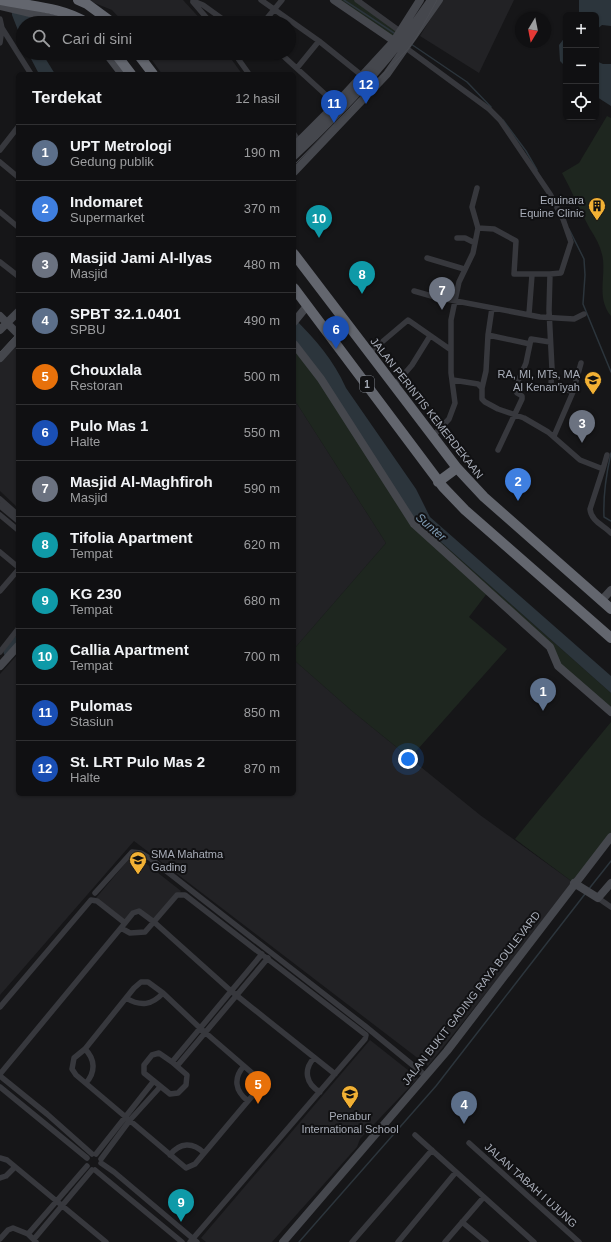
<!DOCTYPE html>
<html lang="id">
<head>
<meta charset="utf-8">
<style>
	:root { --surface:#101012; --page:#19191b; --text:#f1f3f6; --muted:#9c9d9f; --line:#303032; --accent:#f2b134 }
	body { margin:0; font-family:Helvetica,sans-serif; background:var(--page); color:var(--text) }
	.controls { position:absolute; right:12px; top:12px; display:grid; overflow:hidden; border-radius:6px; box-shadow:0 1px 3px #0004 }
	.controls button { width:36px; height:36px; display:grid; place-items:center; padding:0; border:0; border-bottom:1px solid var(--line); background:var(--surface); color:var(--text); font:20px sans-serif }
	.compass { position:absolute; left:515px; top:12px; width:36px; height:36px; border-radius:50%; background:var(--surface); box-shadow:0 1px 3px #0004; rotate:190deg }
	.you { position:absolute; left:408px; top:759px; width:14px; height:14px; margin:-10px; border:3px solid #fff; border-radius:50%; background:#1a73e8; box-shadow:0 0 0 6px #1a73e833 }
	.badge { display:grid; place-items:center; width:26px; height:26px; border-radius:50%; background:var(--accent); color:#fff; font-size:13px; font-weight:700 }
	.pin { position:absolute; translate:-50% -33px; filter:drop-shadow(0 1px 2px #0008) }
	.pin::after { content:''; position:absolute; top:21px; width:14px; height:12px; background:inherit; clip-path:polygon(0 0,100% 0,50% 100%) }
	.list { margin:0; padding:0; list-style:none }
	h2 { display:flex; justify-content:space-between; align-items:center; height:52px; margin:0; padding:0 16px; font-size:17px }
	h2 small { font-size:13px; font-weight:400; color:var(--muted) }
	.list li { display:grid; grid-template-columns:26px 1fr auto; gap:12px; align-items:center; box-sizing:border-box; height:56px; padding:0 16px; border-top:1px solid var(--line) }
	.list b { display:block; font-size:15px; white-space:nowrap }
	.list p { margin:0; font-size:13px; white-space:nowrap; color:var(--muted) }
	.list em { font-size:13px; font-style:normal; color:var(--muted) }
	.icon { flex:none; width:22px; height:22px; fill:none; stroke:currentColor; stroke-width:2; stroke-linecap:round; stroke-linejoin:round }
	.map { position:relative; flex:none; width:611px; height:1242px; overflow:hidden }
	.search { position:absolute; background:var(--surface); box-shadow:0 1px 3px #0004; left:16px; top:16px; width:280px; height:44px; display:flex; align-items:center; gap:10px; box-sizing:border-box; padding:0 14px; border-radius:22px; color:var(--muted); font-size:15px }
	.panel { position:absolute; background:var(--surface); box-shadow:0 1px 3px #0004; left:16px; top:72px; width:280px; height:724px; border-radius:6px }
	.map>svg:first-child { display:block }
</style>
</head>
<body>
<div class="map">
<svg width="611" height="1242" viewBox="0 0 611 1242">
	<rect width="100%" height="100%" fill="#161618"/>
	<path fill="#222225" d="M87 0H183L204 23H124L112 10Z
		M442 0H514L479 73 420 36Z
		M147 53H227L242 74H162Z
		M18 342V506L17 507 0 491V362Z
		M294 399 386 543 294 649Z
		M18 654V794H294V660L352 711 480 815 574 883 428 1066 134 841 0 995V674Z
		M134 856 139 858 181 891 151 924 139 913 123 921 96 898 129 859Z
		M370 1040 418 1078 360 1139 357 1147 272 1242H206L201 1238Z"/>
	<path fill="#1e261f" d="M334 0H357L401 32 394 41Z
		M607 116 611 118V316C597 299 605 280 603 260 602 249 596 238 590 229 580 211 572 191 562 173L579 163Z
		M294 344 415 519 611 693V711L558 666 552 651 488 592 469 617 507 649 410 758 352 711 294 660V649L386 543 294 399Z
		M611 722V837L574 883 515 839Z"/>
	<path fill="#2c353c" d="M11 0H31V23H23V43L12 15Z
		M579 0H611V26L602 25 596 30V15H579Z
		M566 36V67L560 61 559 45Z
		M28 53H42L55 74H39Z
		M596 61 603 64H611V106L597 97C599 85 596 73 596 61Z
		M294 318C316 340 333 359 346 388L416 489 430 517 611 676V693L415 519 294 342Z"/>
	<g fill="none" stroke-linecap="round" stroke-linejoin="round">
		<path stroke="#2c353c" stroke-width="1.5" d="M344 0 394 33
			M411 44 467 82 491 107
			M503 120 526 151 537 170
			M569 229 584 259 585 275 583 304 611 372
			M611 453C606 475 603 495 604 517L611 521
			M588 890 611 861
			M299 1242 436 1086 585 894"/>
		<path stroke="#2c353c" stroke-width="9" d="M8 652 18 640"/>
		<path stroke="#37383d" stroke-width="5.5" d="M261 0 319 41 365 78
			M357 0 401 32
			M193 1 203 5 228 23
			M193 2 211 23
			M0 19 2 28 0 43
			M263 23 282 0
			M2 28 31 74
			M406 48 489 109 500 120 550 194 563 219 571 242 561 273 550 274
			M234 53 249 74
			M280 53 338 106
			M297 68 319 41
			M294 134 301 144
			M0 150 18 127
			M0 162 18 177
			M0 212 18 227
			M478 228 494 229 516 241 514 274H550L549 310 552 369 551 384 573 392
			M457 238H465L475 243
			M427 258 464 269
			M0 262 18 276
			M414 291 435 297 540 317 574 319 584 314
			M529 314 532 275
			M488 335 492 308
			M369 353 408 320 451 350
			M453 380 478 384 482 388V399L485 402 498 409 524 418 548 432 580 460 603 469 590 509C591 521 603 525 611 533
			M394 386 412 365 430 336
			M482 388 486 371 488 335 530 344
			M433 436 449 419 455 403 451 373V320L459 282 473 253 478 228 472 207 477 188
			M554 436 573 392 581 363
			M498 450 522 399V396L517 393 515 388 526 363 531 339 550 342
			M603 469 607 455
			M0 499 18 515
			M0 506 18 521
			M0 515 18 530
			M0 552 18 567
			M0 591 18 570
			M0 652 18 629
			M95 893 132 852 141 853 151 859 365 1026 426 1076
			M598 898 611 907
			M121 928 130 933 145 932 177 895H185L366 1035 365 1039 190 1242
			M141 982H148L163 993 200 1028 259 1079 258 1089 195 1164 186 1168 76 1075 72 1069 74 1058 85 1049 134 988Z
			M126 998C141 1007 152 1005 163 993
			M0 1007 91 900 97 901 125 923
			M85 1049C95 1059 96 1072 86 1083
			M159 1053 172 1062 187 1075 186 1085 178 1093 170 1094 144 1073V1065L152 1055Z
			M314 1058C303 1070 306 1084 320 1092
			M172 1062 262 954
			M177 1066 268 958
			M244 1066C233 1078 235 1091 248 1101
			M0 1074 125 923 133 913 139 911 154 922 231 991 335 1074
			M0 1076 47 1114 92 1154
			M0 1087 87 1158
			M415 1135 534 1242
			M469 1143 579 1242
			M96 1154 153 1082
			M170 1155C180 1142 193 1142 204 1153
			M0 1158 7 1160 106 1242
			M101 1159 130 1120 160 1087
			M101 1163 114 1172 197 1242
			M95 1170 182 1242
			M0 1178 6 1176 15 1167
			M462 1222 486 1242
			M28 1234 87 1166
			M0 1239 8 1230 13 1228 28 1234 36 1242
			M34 1239 92 1170
			M352 1242 432 1150
			M398 1242 456 1172
			M445 1242 483 1198"/>
		<path stroke="#45474d" stroke-width="8" d="M334 0 397 43
			M0 6 72 23
			M106 53 122 74
			M295 155 299 141 336 104 394 41 420 0
			M294 156C345 109 392 58 431 0
			M294 172 387 74 439 0
			M0 316 7 323
			M294 322 307 306
			M9 325 18 334
			M0 330 18 312
			M294 344 321 379 414 524 550 647 558 666 611 712
			M0 358 18 338
			M601 601 611 590
			M0 666 18 646
			M574 883 598 898 611 883
			M283 1242 447 1051 611 837"/>
		<path stroke="#63666e" stroke-width="10" d="M0 0C28 6 62 7 87 23
			M78 0 87 4 113 23
			M115 53 131 74
			M137 53 153 74
			M294 254 457 468 484 497 611 609
			M294 288 443 487 465 510 611 638
			M438 482 457 468"/>
		<path stroke="#4a4c52" stroke-width="1" d="M294 165 408 49 416 38 437 0
			M0 352 18 333"/>
	</g>
	<defs>
		<symbol id="building-pin" viewBox="-11 -11 22 30"><path d="M0 17L-7.5 6A9.5 9.5 0 1 1 7.5 6Z" fill="#f2b134" stroke="#111113"/><path d="M-4-6H4V6H1V3H-1V6H-4ZM-2.5-4.3h1.7v1.8h-1.7ZM.8-4.3h1.7v1.8H.8ZM-2.5-1h1.7V.8h-1.7ZM.8-1h1.7V.8H.8Z" fill="#111"/></symbol>
		<symbol id="school-pin" viewBox="-11 -11 22 30"><path d="M0 17L-7.5 6A9.5 9.5 0 1 1 7.5 6Z" fill="#f2b134" stroke="#111113"/><path d="M0-5L7-2L0 1L-7-2ZM-4 1L0 2.5L4 1V4Q0 6-4 4Z" fill="#111"/></symbol>
	</defs>
	<g fill-rule="evenodd">
		<use href="#building-pin" x="587" y="196" width="20" height="27"/>
		<use href="#school-pin" x="583" y="370" width="20" height="27"/>
		<use href="#school-pin" x="128" y="850" width="20" height="27"/>
		<use href="#school-pin" x="340" y="1084" width="20" height="27"/>
	</g>
	<g text-anchor="middle" stroke-width="4" stroke-linejoin="round" paint-order="stroke">
		<rect fill="#111113" stroke="#7b7e86" stroke-width="1" x="360" y="376" width="14" height="16" rx="3"/>
		<g font-size="10" font-weight="bold" fill="#a8adb8">
			<text x="367" y="388">1</text>
		</g>
		<g font-size="11" fill="#a8adb8" stroke="#111113" text-anchor="end">
			<text x="584" y="204">Equinara<tspan x="584" dy="13">Equine Clinic</tspan></text>
			<text x="580" y="378">RA, MI, MTs, MA<tspan x="580" dy="13">Al Kenan'iyah</tspan></text>
			<text x="151" y="858" text-anchor="start">SMA Mahatma<tspan x="151" dy="13">Gading</tspan></text>
			<text x="350" y="1120" text-anchor="middle">Penabur<tspan x="350" dy="13">International School</tspan></text>
		</g>
		<g font-size="11" fill="#a8adb8" stroke="#111113">
			<text transform="translate(427 408) rotate(52)" y="4">JALAN PERINTIS KEMERDEKAAN</text>
			<text transform="translate(471 998) rotate(-52)" y="4">JALAN BUKIT GADING RAYA BOULEVARD</text>
			<text transform="translate(531 1185) rotate(42)" y="4">JALAN TABAH I UJUNG</text>
		</g>
		<g font-size="12" font-style="italic" fill="#7f9bb3" stroke="#111113">
			<text transform="translate(431 527) rotate(41)" y="4">Sunter</text>
		</g>
	</g>
</svg>
<div class="controls">
<button>+</button>
<button>−</button>
<button><svg class="icon" aria-label="locate" viewBox="0 0 24 24"><circle cx="12" cy="12" r="6"/><path d="M12 2v4M12 18v4M2 12h4M18 12h4"/></svg></button>
</div>
<svg class="compass" viewBox="-18 -18 36 36"><path d="M0-13l5 13h-10z" fill="#e53935"/><path d="M0 13l5-13h-10z" fill="#9c9d9f"/></svg>
<div class="you"></div>
<div class="pin badge" style="left:543px;top:711px;background:#5c6f8a">1</div>
<div class="pin badge" style="left:518px;top:501px;background:#3f7fe0">2</div>
<div class="pin badge" style="left:582px;top:443px;background:#6b7280">3</div>
<div class="pin badge" style="left:464px;top:1124px;background:#5c6f8a">4</div>
<div class="pin badge" style="left:258px;top:1104px;background:#e8710a">5</div>
<div class="pin badge" style="left:336px;top:349px;background:#1a4fb4">6</div>
<div class="pin badge" style="left:442px;top:310px;background:#6b7280">7</div>
<div class="pin badge" style="left:362px;top:294px;background:#0f9aa8">8</div>
<div class="pin badge" style="left:181px;top:1222px;background:#0f9aa8">9</div>
<div class="pin badge" style="left:319px;top:238px;background:#0f9aa8">10</div>
<div class="pin badge" style="left:334px;top:123px;background:#1a4fb4">11</div>
<div class="pin badge" style="left:366px;top:104px;background:#1a4fb4">12</div>
<div class="search"><svg class="icon" aria-label="search" viewBox="0 0 24 24"><circle cx="10" cy="10" r="6"/><path d="M15 15l6 6"/></svg>Cari di sini</div>
<section class="panel">
<h2>Terdekat<small>12 hasil</small></h2>
<ul class="list">
<li><span class="badge" style="background:#5c6f8a">1</span><div><b>UPT Metrologi</b><p>Gedung publik</p></div><em>190 m</em></li>
<li><span class="badge" style="background:#3f7fe0">2</span><div><b>Indomaret</b><p>Supermarket</p></div><em>370 m</em></li>
<li><span class="badge" style="background:#6b7280">3</span><div><b>Masjid Jami Al-Ilyas</b><p>Masjid</p></div><em>480 m</em></li>
<li><span class="badge" style="background:#5c6f8a">4</span><div><b>SPBT 32.1.0401</b><p>SPBU</p></div><em>490 m</em></li>
<li><span class="badge" style="background:#e8710a">5</span><div><b>Chouxlala</b><p>Restoran</p></div><em>500 m</em></li>
<li><span class="badge" style="background:#1a4fb4">6</span><div><b>Pulo Mas 1</b><p>Halte</p></div><em>550 m</em></li>
<li><span class="badge" style="background:#6b7280">7</span><div><b>Masjid Al-Maghfiroh</b><p>Masjid</p></div><em>590 m</em></li>
<li><span class="badge" style="background:#0f9aa8">8</span><div><b>Tifolia Apartment</b><p>Tempat</p></div><em>620 m</em></li>
<li><span class="badge" style="background:#0f9aa8">9</span><div><b>KG 230</b><p>Tempat</p></div><em>680 m</em></li>
<li><span class="badge" style="background:#0f9aa8">10</span><div><b>Callia Apartment</b><p>Tempat</p></div><em>700 m</em></li>
<li><span class="badge" style="background:#1a4fb4">11</span><div><b>Pulomas</b><p>Stasiun</p></div><em>850 m</em></li>
<li><span class="badge" style="background:#1a4fb4">12</span><div><b>St. LRT Pulo Mas 2</b><p>Halte</p></div><em>870 m</em></li>
</ul>
</section>
</div>
</body>
</html>
